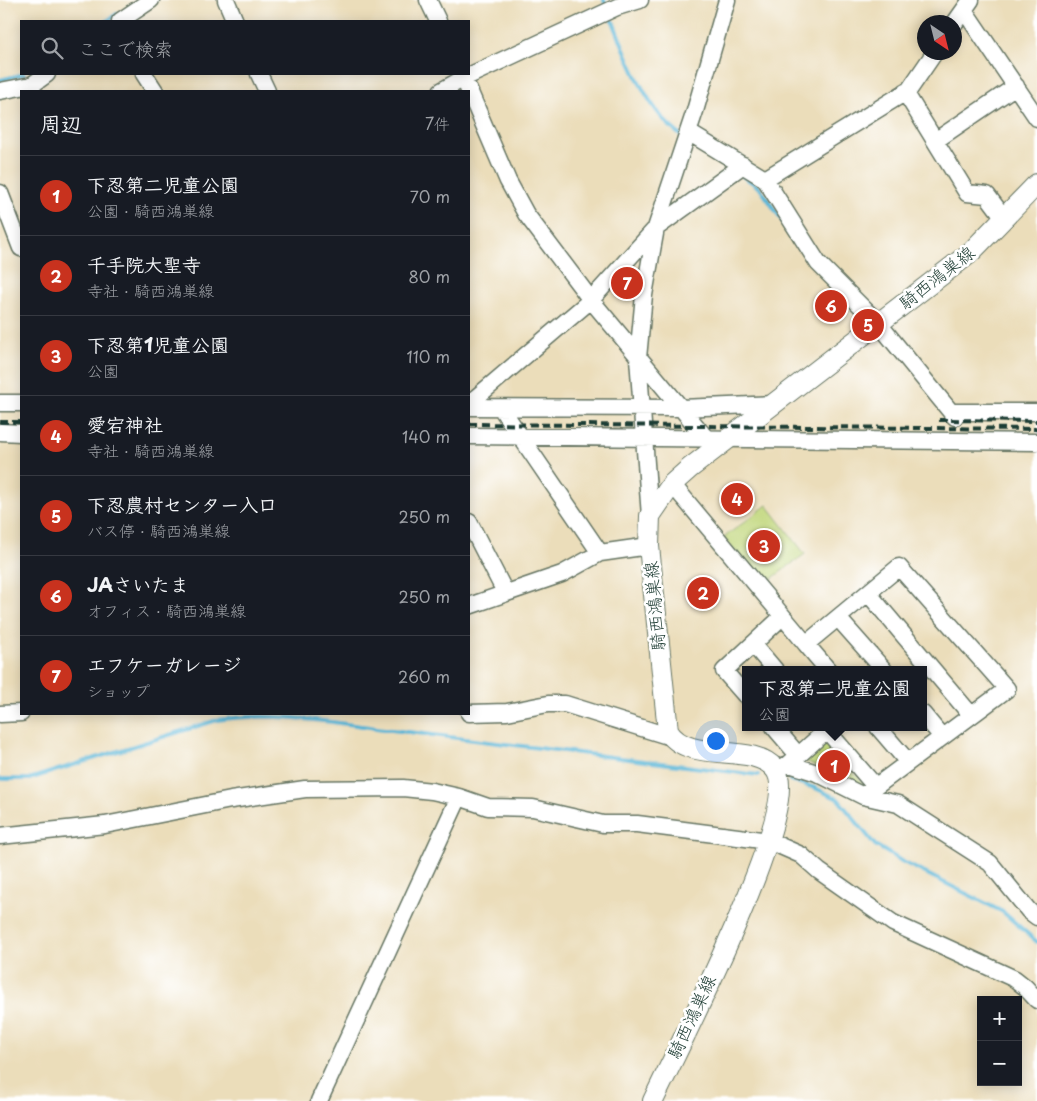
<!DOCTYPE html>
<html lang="ja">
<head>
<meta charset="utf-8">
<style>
	:root { --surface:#171b24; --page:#242831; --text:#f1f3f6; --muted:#9ea1a6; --line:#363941; --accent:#c8321e }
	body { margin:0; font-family:"Playpen Sans","Klee One",sans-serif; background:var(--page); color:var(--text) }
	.controls { position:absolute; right:15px; bottom:15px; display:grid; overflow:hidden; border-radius:0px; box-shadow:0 2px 12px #0003 }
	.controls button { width:45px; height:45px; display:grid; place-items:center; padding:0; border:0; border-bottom:1px solid var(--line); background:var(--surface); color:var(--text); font:25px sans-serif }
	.compass { position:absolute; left:917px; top:15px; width:45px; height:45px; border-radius:50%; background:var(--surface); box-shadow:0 2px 12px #0003; rotate:145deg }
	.you { position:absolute; left:715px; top:740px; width:18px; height:18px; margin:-12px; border:4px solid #fff; border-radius:50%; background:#1a73e8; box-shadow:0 0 0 8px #1a73e833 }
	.badge { display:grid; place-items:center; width:32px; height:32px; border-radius:50%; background:var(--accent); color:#fff; font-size:16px; font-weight:700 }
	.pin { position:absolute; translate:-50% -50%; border:2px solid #fff; box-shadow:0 1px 5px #0006 }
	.popup { position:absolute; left:742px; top:666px; width:185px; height:65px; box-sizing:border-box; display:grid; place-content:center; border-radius:0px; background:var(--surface); filter:drop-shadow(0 1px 4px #0005); font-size:16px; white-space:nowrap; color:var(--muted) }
	.popup b { font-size:19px; color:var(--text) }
	.popup::after { content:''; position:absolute; left:50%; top:100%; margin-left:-10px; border:10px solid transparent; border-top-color:var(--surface) }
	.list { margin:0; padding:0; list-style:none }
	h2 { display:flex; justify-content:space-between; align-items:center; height:65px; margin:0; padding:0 20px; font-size:21px }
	h2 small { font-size:16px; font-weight:400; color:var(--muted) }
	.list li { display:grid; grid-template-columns:32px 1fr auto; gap:15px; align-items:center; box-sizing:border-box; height:80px; padding:0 20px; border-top:1px solid var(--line) }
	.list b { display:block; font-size:19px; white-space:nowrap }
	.list p { margin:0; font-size:16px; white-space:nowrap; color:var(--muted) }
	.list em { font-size:16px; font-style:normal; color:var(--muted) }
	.icon { flex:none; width:28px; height:28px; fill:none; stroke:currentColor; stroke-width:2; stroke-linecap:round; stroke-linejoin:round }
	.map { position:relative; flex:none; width:1037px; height:1101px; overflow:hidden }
	.search { position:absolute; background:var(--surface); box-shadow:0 2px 12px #0003; left:20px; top:20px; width:450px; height:55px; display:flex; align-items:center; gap:12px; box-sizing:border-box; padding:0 18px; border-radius:0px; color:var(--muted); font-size:19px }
	.panel { position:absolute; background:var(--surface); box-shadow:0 2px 12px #0003; left:20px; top:90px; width:450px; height:625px; border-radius:0px }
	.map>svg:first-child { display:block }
</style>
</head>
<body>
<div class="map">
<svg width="1037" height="1101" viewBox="0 0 1037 1101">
	<rect width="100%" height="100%" fill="#fff"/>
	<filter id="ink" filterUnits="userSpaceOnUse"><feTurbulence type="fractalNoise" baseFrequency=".02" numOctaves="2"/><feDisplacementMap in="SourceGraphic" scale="10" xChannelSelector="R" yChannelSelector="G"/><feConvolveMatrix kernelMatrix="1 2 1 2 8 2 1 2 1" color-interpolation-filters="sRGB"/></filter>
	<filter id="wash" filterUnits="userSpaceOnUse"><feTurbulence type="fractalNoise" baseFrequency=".0096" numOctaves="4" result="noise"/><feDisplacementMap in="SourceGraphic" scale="20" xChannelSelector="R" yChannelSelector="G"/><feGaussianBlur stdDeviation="1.12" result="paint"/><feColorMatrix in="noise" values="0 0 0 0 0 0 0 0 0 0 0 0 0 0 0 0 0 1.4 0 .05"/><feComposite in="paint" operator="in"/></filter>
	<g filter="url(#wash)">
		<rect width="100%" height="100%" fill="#ebddba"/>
		<path fill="#c0d679" stroke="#708a56" d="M767 505 805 554 763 585 723 538Z
			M826 741 865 786 863 788 803 760Z"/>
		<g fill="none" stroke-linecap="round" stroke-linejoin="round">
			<path stroke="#58b5d6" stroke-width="4" d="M604 0 607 8
				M610 14C626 53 646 112 682 136
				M107 21 117 14
				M0 80 24 74
				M715 158 732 169
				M740 174 760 188 783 222
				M0 779H29L217 720C280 710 346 725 409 732 525 746 641 761 758 775
				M790 780 815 788 838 799 875 845 903 862 1003 912 1037 942"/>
		</g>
	</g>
	<g filter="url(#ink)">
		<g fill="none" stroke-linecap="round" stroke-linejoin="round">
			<defs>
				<path id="minor" d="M226 0 235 21
					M428 0 438 21
					M964 10 1037 118
					M120 21 151 0
					M954 24 971 0
					M144 74 155 91
					M259 74 267 91
					M462 74 508 181 526 214 591 300 706 438
					M29 87 47 74
					M0 91 26 86 33 91
					M441 91 464 78 617 7 640 0
					M905 92 967 193 987 195 1005 219
					M688 132 765 179 818 263 879 324 955 417
					M935 141 1016 86
					M765 179 909 90 935 52
					M0 193 21 248
					M472 401 591 300 656 228 743 165
					M0 403H21
					M469 407 681 408 775 404
					M501 408 600 553 649 546
					M951 412H1037
					M0 432 21 433
					M469 436 1037 442
					M672 484 806 644 899 567 1007 689 863 796
					M650 516 638 358 644 295 656 228 695 111 727 0
					M469 522 505 592
					M868 593 971 715
					M469 606 562 574 600 553
					M838 618 884 670
					M753 644 775 670
					M806 644 828 670
					M745 695 724 671 782 617
					M469 713 507 712 548 704H565L671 737
					M0 714 21 713
					M923 714 942 737
					M774 727 798 755
					M824 727 875 786
					M878 727 908 762
					M789 764 830 727
					M775 769 789 764 817 773 863 796 898 804 990 863 1029 911 1037 917
					M0 836 105 825 231 800 305 789 403 788 432 791 459 797 488 807 533 808 603 824H637L769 841 801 855 819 871 893 923 1015 979 1025 987 1037 1000
					M319 1101 459 797"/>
				<path id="major" d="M653 1101C675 1054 804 805 775 769 752 741 688 765 668 731L649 546 650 516 672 484 690 468 970 253 1037 184"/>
			</defs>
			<use href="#minor" stroke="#667563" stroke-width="19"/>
			<use href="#major" stroke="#667563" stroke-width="22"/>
			<use href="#minor" stroke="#fff" stroke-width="16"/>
			<use href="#major" stroke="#fff" stroke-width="20"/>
			<path stroke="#1f3d34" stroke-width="4" stroke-dasharray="8 4" stroke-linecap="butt" d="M939 420 1037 421
				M0 422H21
				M469 424 1037 429"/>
		</g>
	</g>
	<g text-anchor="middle" stroke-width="5" stroke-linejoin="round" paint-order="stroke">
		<g font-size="18" fill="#1f3d34" stroke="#fff">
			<text transform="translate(937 278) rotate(-38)" y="6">騎西鴻巣線</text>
			<text transform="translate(655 606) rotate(-95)" y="6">騎西鴻巣線</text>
			<text transform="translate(692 1017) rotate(-65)" y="6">騎西鴻巣線</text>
		</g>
	</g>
</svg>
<div class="controls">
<button>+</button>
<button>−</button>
</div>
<svg class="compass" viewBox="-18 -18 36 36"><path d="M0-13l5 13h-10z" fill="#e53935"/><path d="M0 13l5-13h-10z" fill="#9ea1a6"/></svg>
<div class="you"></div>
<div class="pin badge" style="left:834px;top:766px">1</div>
<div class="popup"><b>下忍第二児童公園</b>公園</div>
<div class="pin badge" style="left:703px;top:593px">2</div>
<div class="pin badge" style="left:764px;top:546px">3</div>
<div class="pin badge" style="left:737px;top:499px">4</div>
<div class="pin badge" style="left:868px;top:325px">5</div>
<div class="pin badge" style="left:831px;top:306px">6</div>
<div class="pin badge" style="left:627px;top:283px">7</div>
<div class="search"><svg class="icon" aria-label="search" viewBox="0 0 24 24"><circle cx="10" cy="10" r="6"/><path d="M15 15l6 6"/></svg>ここで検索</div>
<section class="panel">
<h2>周辺<small>7件</small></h2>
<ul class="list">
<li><span class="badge">1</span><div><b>下忍第二児童公園</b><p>公園 · 騎西鴻巣線</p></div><em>70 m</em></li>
<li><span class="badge">2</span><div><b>千手院大聖寺</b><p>寺社 · 騎西鴻巣線</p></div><em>80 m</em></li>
<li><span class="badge">3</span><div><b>下忍第1児童公園</b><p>公園</p></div><em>110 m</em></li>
<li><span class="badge">4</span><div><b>愛宕神社</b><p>寺社 · 騎西鴻巣線</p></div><em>140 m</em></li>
<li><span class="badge">5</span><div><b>下忍農村センター入口</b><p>バス停 · 騎西鴻巣線</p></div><em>250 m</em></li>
<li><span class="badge">6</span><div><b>JAさいたま</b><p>オフィス · 騎西鴻巣線</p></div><em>250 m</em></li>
<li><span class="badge">7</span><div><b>エフケーガレージ</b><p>ショップ</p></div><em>260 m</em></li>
</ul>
</section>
</div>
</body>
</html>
